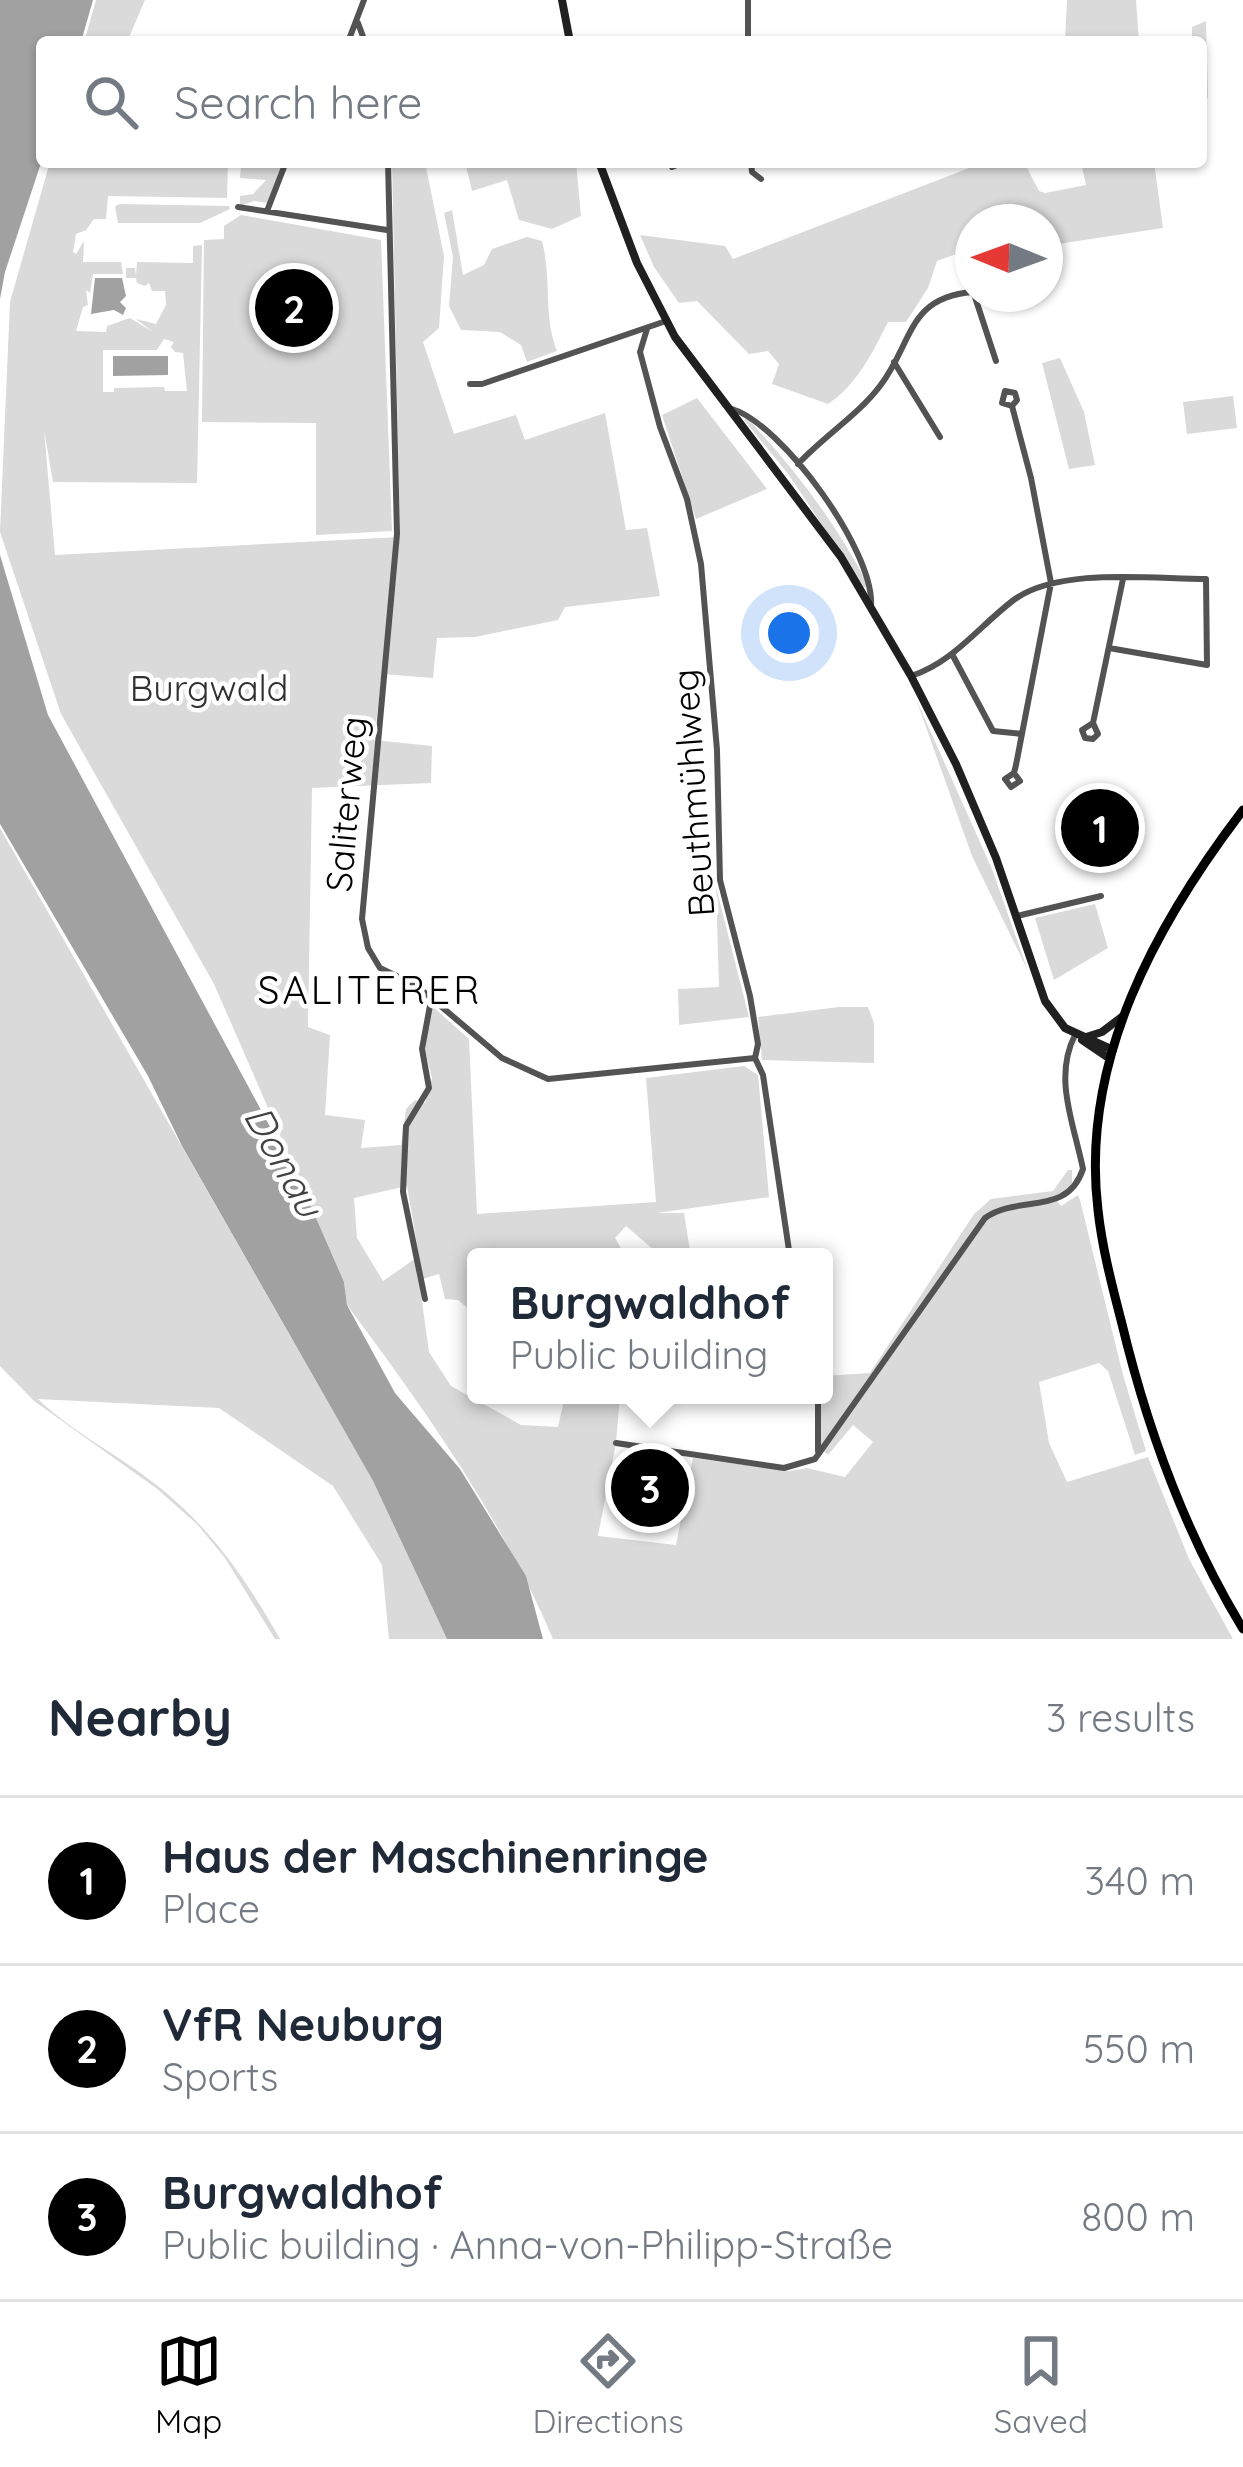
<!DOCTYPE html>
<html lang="en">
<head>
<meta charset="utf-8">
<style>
	:root { --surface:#fff; --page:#f2f2f3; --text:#1f2937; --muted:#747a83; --line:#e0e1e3; --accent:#000 }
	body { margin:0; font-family:Quicksand,sans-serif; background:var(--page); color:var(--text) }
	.compass { position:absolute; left:955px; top:204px; width:108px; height:108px; border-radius:50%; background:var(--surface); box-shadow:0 3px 9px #0004; rotate:271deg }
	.you { position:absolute; left:789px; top:633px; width:42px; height:42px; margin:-30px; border:9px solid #fff; border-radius:50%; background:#1a73e8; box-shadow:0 0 0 18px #1a73e833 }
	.badge { display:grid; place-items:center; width:78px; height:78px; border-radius:50%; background:var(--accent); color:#fff; font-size:39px; font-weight:700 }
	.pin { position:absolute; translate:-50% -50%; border:6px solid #fff; box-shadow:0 3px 12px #0006 }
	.popup { position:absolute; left:467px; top:1248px; width:366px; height:156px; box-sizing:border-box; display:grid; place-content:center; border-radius:12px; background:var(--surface); filter:drop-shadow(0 3px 9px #0005); font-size:39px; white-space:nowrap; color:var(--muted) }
	.popup b { font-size:45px; color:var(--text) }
	.popup::after { content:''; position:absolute; left:50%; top:100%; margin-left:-24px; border:24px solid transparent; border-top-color:var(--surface) }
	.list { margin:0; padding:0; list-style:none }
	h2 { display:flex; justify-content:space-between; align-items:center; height:156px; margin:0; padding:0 48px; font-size:51px }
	h2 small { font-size:39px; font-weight:400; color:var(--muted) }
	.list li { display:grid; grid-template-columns:78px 1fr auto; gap:36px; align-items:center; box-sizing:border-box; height:168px; padding:0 48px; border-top:3px solid var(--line) }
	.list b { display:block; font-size:45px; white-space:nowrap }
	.list p { margin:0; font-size:39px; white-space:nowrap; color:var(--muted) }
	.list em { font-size:39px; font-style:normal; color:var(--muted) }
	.icon { flex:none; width:66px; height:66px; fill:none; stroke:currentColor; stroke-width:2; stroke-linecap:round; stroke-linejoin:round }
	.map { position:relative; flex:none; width:1243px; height:1639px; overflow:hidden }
	.search { position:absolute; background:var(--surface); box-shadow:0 3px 9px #0004; left:36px; right:36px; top:36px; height:132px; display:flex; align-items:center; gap:30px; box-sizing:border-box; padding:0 42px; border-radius:12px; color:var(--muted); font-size:45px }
	.sheet { height:660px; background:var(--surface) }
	nav { display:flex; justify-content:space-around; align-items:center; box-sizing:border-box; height:168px; border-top:3px solid var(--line); background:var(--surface); font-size:33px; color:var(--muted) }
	nav a { display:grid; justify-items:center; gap:6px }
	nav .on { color:var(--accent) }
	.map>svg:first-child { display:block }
</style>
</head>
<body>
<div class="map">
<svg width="1243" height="1639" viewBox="0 0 1243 1639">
	<rect width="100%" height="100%" fill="#fff"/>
	<path fill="#dadada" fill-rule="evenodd" d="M96 0H145L127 42H84Z
		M1067 0H1136L1139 42H1065Z
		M1206 21 1208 99 1201 87V42H1192V27Z
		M50 162H228L227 198 108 196 106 219H94L86 230 76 234 73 252 76 254 84 241 83 262H121L123 274H93L90 293 86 290 88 305 83 307 76 331 106 332 107 326 130 318 153 332 136 319 156 324 166 305 165 291H152L149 283 145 286 137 283 136 278H126V268H135L136 276 137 262 193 263V246L202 245 197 483 53 482 44 430 55 555 400 537 392 162H425L444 256 439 328 423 342 454 434 516 415 525 440 605 413 626 530 647 528 660 596 565 607 558 620 475 637 437 638 433 678 382 674 374 740 432 746 431 783 312 788 308 1027 330 1035 325 1115 365 1120 361 1148 401 1145 406 1109 415 1100 425 1103 432 1078 425 1051 431 1005 469 1039 477 1214 656 1202 646 1078 744 1066 758 1075 769 1197 657 1213H684L691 1257H662L626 1226 615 1238 626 1257H476V1315L458 1300 445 1299 439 1274 419 1280 429 1352 451 1386 521 1425 558 1427 565 1395H620L616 1443 598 1536 676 1545 693 1458 789 1471 807 1468 845 1477 873 1442 853 1425 828 1455 820 1448V1395H824V1376L870 1373 974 1214 991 1199 1053 1191 1068 1170H1072V1184L1056 1199 1061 1206 1078 1195 1080 1200 1123 1375 1146 1451 1135 1455 1108 1371 1099 1363 1039 1382 1049 1443 1067 1482 1148 1457 1189 1559 1233 1639H553C501 1517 426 1411 347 1305L344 1282 214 984 61 714 0 532 10 302ZM164 339 174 342 171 347 175 352 183 353 187 391H165L164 387 114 388V392H103V350H157ZM407 1186 419 1256 383 1281 357 1238 354 1198Z
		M275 162H284L267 203 254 201 240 206V196L253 194 266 180 240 178 241 167 272 168Z
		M465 162H576L581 216 552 229 519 220 507 180 472 191Z
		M985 162H1024L1039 191 1045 193 1086 185 1081 162H1154L1163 228 1045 246V222H973V248L937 261 928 288 906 322H888C873 352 857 385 828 404L772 384 779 364 768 351 749 354 697 301 679 303 654 267 640 235 725 246 733 259Z
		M119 204 229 206 230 209 200 223H118L115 207Z
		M452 210 463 275 484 265 492 249 527 237 542 241C552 279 543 315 557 351L527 362 521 345 500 332 461 330 449 306 453 257 444 213Z
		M241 215 381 240 392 531 316 535V423L202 422 204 240 224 239V226Z
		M1060 358 1084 412 1095 465 1069 469 1042 363Z
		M1233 396 1237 428 1187 434 1183 402Z
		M697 398 767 489 696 519 662 415Z
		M747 418C796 470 835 522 868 585L864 588 789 475 744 420Z
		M916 699 992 869 1028 971 972 856Z
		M0 828 373 1481 447 1639H389L382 1565 333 1486 219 1408 38 1399C73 1433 121 1456 159 1487 212 1529 247 1581 280 1639H275L225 1558 197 1524 156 1488 34 1401 0 1366Z
		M716 887 749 1017 679 1025 678 989 719 987Z
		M1095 904 1108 948 1054 980 1035 918Z
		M839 1007H868L874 1023V1063L762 1060 758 1017Z"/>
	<path fill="#a1a1a1" d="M0 0H93L81 42H42V160L5 272 0 299Z
		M95 278H122L126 296 120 302 126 308 123 315 114 310 91 314Z
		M113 356H168V375L113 376Z
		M0 555 48 715 303 1188 344 1282 347 1305 395 1393 460 1469 526 1576 543 1639H447L373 1481 182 1146 148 1076 0 824Z"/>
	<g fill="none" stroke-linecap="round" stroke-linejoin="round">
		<path stroke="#535353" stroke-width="6" d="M358 23 365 42
			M348 42 364 0
			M748 42V0
			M388 162 397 534 362 919 368 948 380 968 417 986 502 1058 548 1079 755 1058
			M751 162 752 172 761 179
			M672 167 684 162
			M238 207 387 230
			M267 211 286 162
			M974 294 996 361
			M647 329 640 352 660 427 687 499 701 564 717 750 720 880 750 996 758 1044 755 1058 763 1075 790 1257
			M894 362 940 437
			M470 384H482L666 321
			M1012 406 1002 403 1005 391 1015 393 1017 400 1012 406 1031 478 1051 583 1016 765 1014 773 1005 779 1011 787 1020 781 1014 773
			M732 409C782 424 875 552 871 606
			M798 464C824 436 858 415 880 386 913 343 907 297 973 292
			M952 654 993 731 1022 734
			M911 676C954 662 980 625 1015 599 1061 567 1152 579 1206 579L1207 665 1109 648
			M1093 723 1098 734 1093 739 1085 738 1082 730 1093 723 1123 579
			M1017 916 1101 896
			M425 1299 403 1192 406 1126 429 1088 422 1049 431 1000
			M818 1395V1451
			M616 1443 784 1468 815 1459 985 1218C1019 1194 1067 1217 1083 1169 1074 1124 1053 1078 1075 1035"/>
		<path stroke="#202020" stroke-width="8" d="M562 0 570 42
			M599 162 637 263 675 337 841 557 911 676 956 764 996 858 1045 1001 1065 1028 1113 1050
			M1083 1038 1102 1032 1123 1016
			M1082 1040 1110 1059"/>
		<path stroke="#000" stroke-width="9" d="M1243 810C1156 924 1080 1061 1098 1210 1103 1256 1116 1299 1127 1344 1153 1445 1189 1540 1243 1629"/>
	</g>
	<g text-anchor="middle" stroke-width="9" stroke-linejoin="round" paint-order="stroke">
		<g font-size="36" fill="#313131" stroke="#fff">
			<text x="209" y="701">Burgwald</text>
		</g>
		<g font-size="36" fill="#000" stroke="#fff">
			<text transform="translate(693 793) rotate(-94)" y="13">Beuthmühlweg</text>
			<text transform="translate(346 804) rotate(-85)" y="13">Saliterweg</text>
		</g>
		<g font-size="39" letter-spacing="3" fill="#000" stroke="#fff">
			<text x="370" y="1004">SALITERER</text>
		</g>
		<g font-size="39" font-style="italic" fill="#424242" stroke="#fff">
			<text transform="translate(284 1161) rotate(61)" y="14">Donau</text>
		</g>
	</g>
</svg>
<svg class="compass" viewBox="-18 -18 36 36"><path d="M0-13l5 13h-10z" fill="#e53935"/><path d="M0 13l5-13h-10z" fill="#747a83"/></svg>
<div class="you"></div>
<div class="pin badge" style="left:1100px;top:828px">1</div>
<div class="pin badge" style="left:294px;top:308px">2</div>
<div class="pin badge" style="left:650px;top:1488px">3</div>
<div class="popup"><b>Burgwaldhof</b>Public building</div>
<div class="search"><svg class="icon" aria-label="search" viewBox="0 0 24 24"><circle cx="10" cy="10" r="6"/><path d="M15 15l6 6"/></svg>Search here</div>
</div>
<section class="sheet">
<h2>Nearby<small>3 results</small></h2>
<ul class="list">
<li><span class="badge">1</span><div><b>Haus der Maschinenringe</b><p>Place</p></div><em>340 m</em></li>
<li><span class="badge">2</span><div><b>VfR Neuburg</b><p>Sports</p></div><em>550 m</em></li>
<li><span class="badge">3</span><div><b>Burgwaldhof</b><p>Public building · Anna-von-Philipp-Straße</p></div><em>800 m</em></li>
</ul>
</section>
<nav>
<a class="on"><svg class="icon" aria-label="map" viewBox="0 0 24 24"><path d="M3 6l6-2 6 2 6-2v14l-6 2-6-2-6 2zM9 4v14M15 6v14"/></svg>Map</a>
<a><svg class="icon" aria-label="directions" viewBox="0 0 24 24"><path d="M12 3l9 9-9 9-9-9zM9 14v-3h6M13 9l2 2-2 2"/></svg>Directions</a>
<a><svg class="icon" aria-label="saved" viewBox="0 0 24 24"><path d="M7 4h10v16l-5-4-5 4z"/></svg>Saved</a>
</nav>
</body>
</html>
